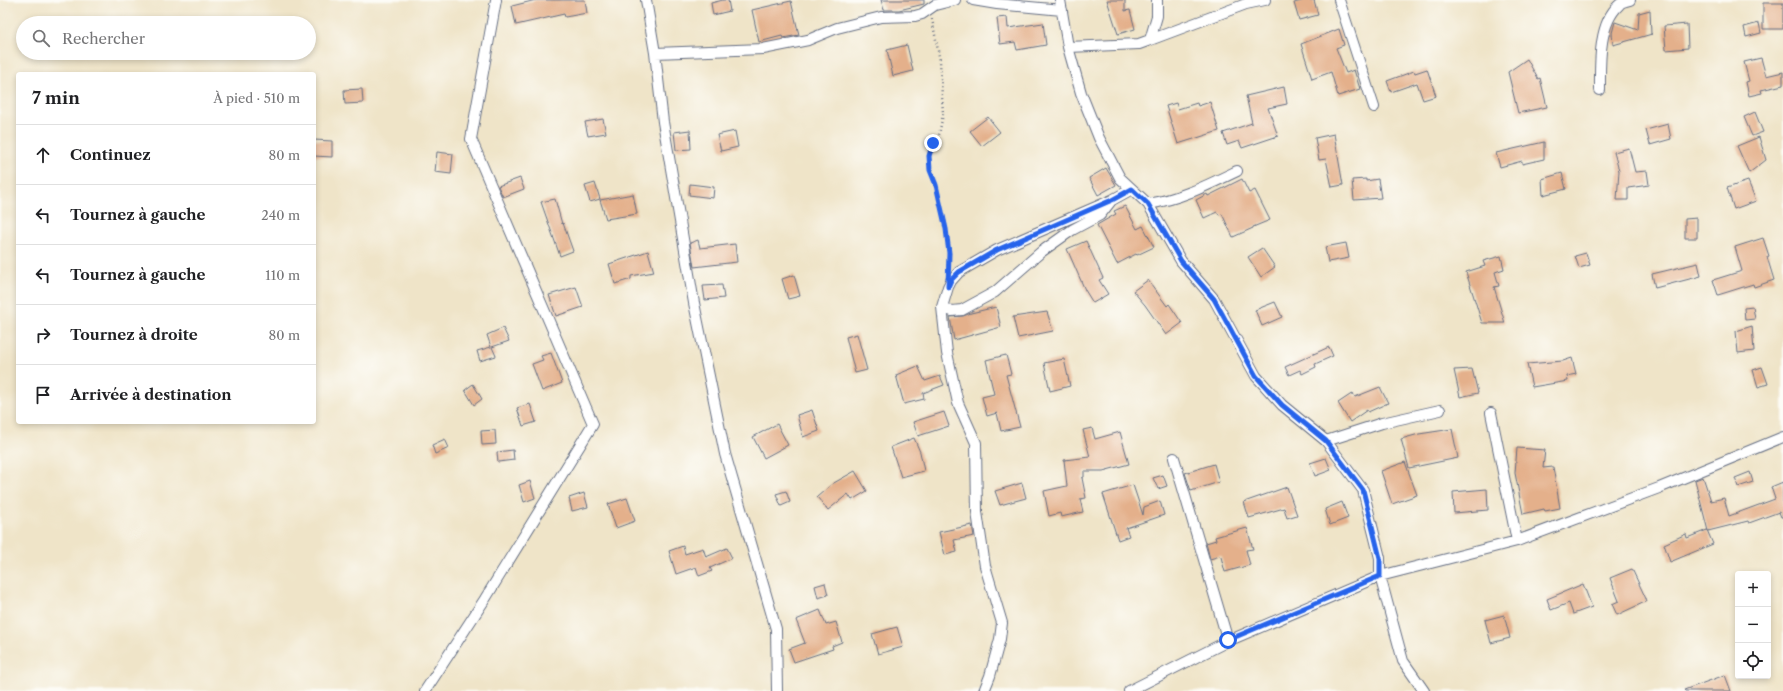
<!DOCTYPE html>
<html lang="fr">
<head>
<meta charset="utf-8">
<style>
	:root { --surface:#fff; --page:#f2f2f2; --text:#202124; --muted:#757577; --line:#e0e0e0 }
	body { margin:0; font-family:"Libre Caslon Text",serif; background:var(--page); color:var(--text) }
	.controls { position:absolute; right:12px; bottom:12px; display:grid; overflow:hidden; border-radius:4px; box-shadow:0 2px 6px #0003 }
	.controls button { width:36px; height:36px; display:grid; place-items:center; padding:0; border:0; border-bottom:1px solid var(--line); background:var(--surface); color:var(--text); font:20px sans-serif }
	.stop { position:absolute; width:12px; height:12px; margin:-9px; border:3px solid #2563eb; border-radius:50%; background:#fff }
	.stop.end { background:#2563eb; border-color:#fff; box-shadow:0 1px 4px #0008 }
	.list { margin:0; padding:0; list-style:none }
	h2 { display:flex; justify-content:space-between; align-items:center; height:52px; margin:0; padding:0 16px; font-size:17px }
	h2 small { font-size:13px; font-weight:400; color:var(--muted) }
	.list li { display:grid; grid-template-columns:26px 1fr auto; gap:12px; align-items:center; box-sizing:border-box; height:60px; padding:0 16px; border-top:1px solid var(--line) }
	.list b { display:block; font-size:15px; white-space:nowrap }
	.list em { font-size:13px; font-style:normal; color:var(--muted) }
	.icon { flex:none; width:22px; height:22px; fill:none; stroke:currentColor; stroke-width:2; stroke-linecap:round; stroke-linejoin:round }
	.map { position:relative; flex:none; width:1783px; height:691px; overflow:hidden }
	.search { position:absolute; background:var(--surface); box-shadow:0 2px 6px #0003; left:16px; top:16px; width:300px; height:44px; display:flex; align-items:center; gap:10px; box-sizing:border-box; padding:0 14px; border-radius:22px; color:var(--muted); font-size:15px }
	.panel { position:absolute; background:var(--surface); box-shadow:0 2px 6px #0003; left:16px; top:72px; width:300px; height:352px; border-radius:4px }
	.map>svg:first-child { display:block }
</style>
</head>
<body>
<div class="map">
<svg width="1783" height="691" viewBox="0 0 1783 691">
	<rect width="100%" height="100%" fill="#fdfcf7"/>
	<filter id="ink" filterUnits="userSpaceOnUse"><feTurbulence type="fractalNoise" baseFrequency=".025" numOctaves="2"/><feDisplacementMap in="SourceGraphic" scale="8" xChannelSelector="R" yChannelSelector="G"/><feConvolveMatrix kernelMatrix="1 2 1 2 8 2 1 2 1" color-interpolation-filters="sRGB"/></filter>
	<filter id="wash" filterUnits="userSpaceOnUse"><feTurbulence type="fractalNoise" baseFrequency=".012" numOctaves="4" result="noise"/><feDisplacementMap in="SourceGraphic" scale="16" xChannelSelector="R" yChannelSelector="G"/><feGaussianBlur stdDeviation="0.9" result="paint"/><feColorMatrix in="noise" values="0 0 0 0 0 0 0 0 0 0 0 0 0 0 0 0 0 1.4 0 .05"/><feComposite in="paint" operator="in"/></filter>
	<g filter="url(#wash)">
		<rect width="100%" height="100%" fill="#efe4c8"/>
		<g id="blocks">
			<path fill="#e4b08b" d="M536 0H585L587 13 565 17 564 14 516 25 512 6Z
				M723 0H728L730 11 713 15 711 3Z
				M881 0H924V4L899 10H884Z
				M1107 0H1125V11L1130 10 1135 29 1118 34Z
				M1305 0H1314L1318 15 1299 20 1294 3Z
				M791 1 799 35 783 38 782 36 759 42 752 10Z
				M1763 3H1783V29H1763Z
				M1650 10 1651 34H1652L1613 45 1612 33 1615 22 1638 30 1639 13Z
				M1007 17 1008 28 1043 23 1046 45 1017 50 1015 42 1000 44 997 18Z
				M1759 23 1761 33 1746 37 1744 27Z
				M1687 24 1688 48 1666 50 1664 26Z
				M1339 29 1344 45 1336 48 1346 73 1354 70 1360 89 1338 96 1331 72 1312 79 1301 44Z
				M907 45 913 71 893 76 887 50Z
				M1761 58 1766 76 1783 72V85L1761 90 1762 93 1749 96 1746 82 1749 81 1744 62Z
				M1527 59 1538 79 1540 78 1547 107 1518 113 1508 72Z
				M1427 69 1436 96 1423 100 1417 83 1391 92 1387 81 1414 71 1415 73Z
				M1284 87 1287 104 1268 108 1278 136 1242 148 1239 141 1227 145 1223 133 1252 123 1246 96Z
				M362 89 363 103 345 104 344 90Z
				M1210 102 1219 131 1178 144 1166 106 1176 103 1178 109 1197 103 1198 106Z
				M1755 112 1763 132 1752 136 1744 117Z
				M988 117 1000 132 982 146 970 131Z
				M603 119 606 133 588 136 585 122Z
				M1668 124 1671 139 1650 145 1646 130Z
				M690 130 691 149 676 150 674 132Z
				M735 131 738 147 721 151 717 135Z
				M1334 134 1343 185 1332 187 1326 159 1319 160 1315 138Z
				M1759 137 1766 160 1749 173 1737 146Z
				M314 140 332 141V157L314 156Z
				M1544 142V159L1522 164V161L1500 167 1496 153Z
				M1629 148 1635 172 1647 171 1649 185 1628 188V200H1617L1619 171 1614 152Z
				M437 152 453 154 451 174 435 172Z
				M1106 168 1116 185 1098 195 1089 178Z
				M1562 173 1566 189 1543 195 1542 179Z
				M520 178 524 189 503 197 498 186Z
				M1242 179 1249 193 1255 190 1270 220 1253 227V228L1233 237 1222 214 1219 215 1217 212 1204 218 1196 200 1207 194 1208 196Z
				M1366 179V181L1378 179 1381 198 1354 200 1352 180Z
				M1748 181 1756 201 1734 209 1727 188Z
				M595 183 600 199 590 202 585 186Z
				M690 184 714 187 713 198 689 195Z
				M633 194 637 214 606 219 600 200Z
				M555 199 562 224 563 223 573 251 560 256 541 202Z
				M1125 206 1137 229 1143 226 1154 247 1137 255 1136 254 1117 264 1097 225 1116 214 1114 211Z
				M1697 218V238H1685V219Z
				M1763 238 1769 256 1767 257 1774 280 1754 287 1753 284 1718 295 1713 280 1742 271 1735 247Z
				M698 240 700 248 735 244 737 262 694 267 690 243Z
				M1086 241 1103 278 1099 280 1108 294 1093 303 1085 290 1067 249Z
				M1346 243 1349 258 1328 262 1325 247Z
				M1262 248 1275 267 1261 277 1248 257Z
				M648 251 654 272 631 276V279L615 284 609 264Z
				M1586 253 1590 265 1579 268 1575 256Z
				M1501 256 1504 269 1495 272 1499 286 1494 287 1505 323H1482L1466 272 1485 266 1483 261Z
				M1698 263 1701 276 1655 288 1652 274Z
				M794 275 800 296 788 299 782 279Z
				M1148 280 1167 306 1169 304 1182 323 1166 335 1145 305 1133 291Z
				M722 285 724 298 705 300 703 286Z
				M576 287 583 307 556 316 549 295Z
				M1275 302 1282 317 1262 326 1255 310Z
				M996 307 1001 327 954 340 950 317 963 316 971 313Z
				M1753 307 1755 319 1745 320 1744 308Z
				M1047 312 1053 331 1018 338 1013 317Z
				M1752 326 1754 351 1738 353 1736 331Z
				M503 328 509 341 492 347 496 356 480 361 477 351 491 347 487 335Z
				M857 334 867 370 855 373 846 337Z
				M1329 347 1333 356 1315 364 1316 367 1302 374 1300 370 1289 375 1285 367Z
				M551 353 562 383 542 391 532 364 543 360 541 356Z
				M1006 355 1011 374 1006 375 1020 427 1001 431 997 413 987 416 982 397 994 394 986 360Z
				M1572 358 1576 374 1567 376 1568 381 1532 387 1527 364 1563 361Z
				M1064 359 1070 386 1050 391 1044 363Z
				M918 366 925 381 940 376 944 385 923 393 924 399 904 404 896 375Z
				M1762 367 1768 384 1758 387 1753 370Z
				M1472 369 1478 393 1460 397 1454 370Z
				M473 384 482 399 474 405 465 390Z
				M1380 387 1388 403 1368 412 1367 410 1350 422 1338 403 1353 393 1355 397Z
				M530 404 536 422 523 426 517 408Z
				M812 410 819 431 803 437 797 415Z
				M944 412 949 426 918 436 913 422Z
				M777 424 788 445 764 458 753 437Z
				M1092 428 1095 439 1120 432 1129 464 1103 471H1084V477L1082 478 1086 498 1080 499 1083 512 1061 517 1060 513 1049 516 1044 491 1067 486 1064 460 1090 457 1083 430Z
				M1452 429 1458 458 1409 468 1401 439 1419 434Z
				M495 430 496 444 482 445 481 431Z
				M914 438 920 452 924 471 901 477 891 447Z
				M445 439 449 448 435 454 432 445Z
				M1517 448 1545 450 1543 468 1553 467 1560 508 1545 511 1544 509 1523 514 1515 473Z
				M513 450 514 460 498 462 497 452Z
				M1326 458 1331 470 1315 476 1310 463Z
				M1405 462 1417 495 1392 504 1381 471Z
				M1214 464 1219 482 1191 491 1185 473Z
				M855 471 867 491 852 500 848 494 828 510 817 497 832 484Z
				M1750 472 1753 482 1738 487 1735 478Z
				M1163 475 1167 486 1158 489 1153 478Z
				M1703 477 1711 501 1724 498 1729 516 1775 499 1771 487 1783 482V517H1781L1779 512 1749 523 1748 521 1708 531 1695 480Z
				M530 481 535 498 524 502 519 485Z
				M1022 483 1026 498 1000 505 995 491Z
				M1133 485 1143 515 1144 507 1160 501 1164 515 1126 528 1129 536 1118 540 1103 494Z
				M1287 487 1297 515 1287 518 1284 508 1249 518 1244 502Z
				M1487 489 1488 510 1454 513 1453 492Z
				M786 491 790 502 781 506 776 494Z
				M584 493 588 507 572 511 569 498Z
				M627 498 635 521 616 528 608 504Z
				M1342 502 1348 518 1330 525 1325 509Z
				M972 525 974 536 954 540 957 552 945 555 939 532Z
				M1247 528 1253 549 1246 550 1250 565 1225 572 1221 557 1220 556 1210 559 1206 543 1216 540 1215 537Z
				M1707 530 1713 544 1670 562 1664 544 1686 534 1687 538Z
				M683 546 685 554 703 548 706 557 727 548 732 558 710 568 712 571 699 576 696 567 676 574 669 551Z
				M1632 569 1647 601 1617 615 1612 604 1619 601 1610 578Z
				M825 583 828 595 818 598 815 586Z
				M1583 584 1592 607 1573 614 1569 603 1551 610 1547 599Z
				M820 610 826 625 836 622 842 642 832 646 833 649 794 662 789 649 805 643 796 620Z
				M1504 615 1510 638 1491 643 1485 620Z
				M897 627 903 647 878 654 872 634Z
				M1725 675 1731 691H1685L1684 690Z"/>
		</g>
	</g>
	<g filter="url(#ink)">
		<use href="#blocks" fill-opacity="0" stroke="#656e83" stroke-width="1"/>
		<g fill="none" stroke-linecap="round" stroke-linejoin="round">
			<defs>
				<path id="minor" d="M646 0 655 53 663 122 694 303 725 454 776 629 777 691
					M973 0 997 4 1062 10
					M1060 0 1068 47 1081 93 1099 138 1120 178 1148 204C1180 199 1208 185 1237 171
					M1339 0 1374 107
					M1150 40 1246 4 1265 0
					M1068 47 1139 44 1150 40 1157 16V0
					M655 53 763 49 808 40 837 28 881 17 915 16 922 14 935 5 955 0
					M1600 90C1600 64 1598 24 1619 5 1621 2 1626 1 1630 0
					M1148 204 1181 261 1214 299 1256 376 1282 405 1326 441 1363 490 1380 558V576L1403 661 1424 691
					M942 307 952 311 962 310 995 292 1041 252 1072 230 1100 215 1111 201
					M1491 413 1517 541
					M1326 441 1382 423 1440 410
					M1174 458 1228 641
					M425 691 485 599 593 424 471 139 496 0
					M984 691 990 676 1000 639 1002 623 985 566 977 512 976 443 958 403 947 353 942 307 948 287 951 281 959 272 997 250 1112 200 1132 189
					M1129 691 1228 641 1380 576 1517 541 1659 488 1783 437"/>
			</defs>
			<use href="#minor" stroke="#656e83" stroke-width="12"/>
			<path stroke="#656e83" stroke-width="2.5" stroke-dasharray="1 3" stroke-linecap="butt" d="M932 19 940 61 943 114 939 135 933 143 929 156 930 170 936 185 946 229 949 253 948 268"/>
			<use href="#minor" stroke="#fff" stroke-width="10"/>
		</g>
	</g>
	<g fill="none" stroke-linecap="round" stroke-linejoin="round" filter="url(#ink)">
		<path stroke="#2563eb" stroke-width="5" d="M933 143 929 156 930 170 936 185 946 229 949 253 948 287 951 280 959 272 997 250 1112 200 1132 189 1148 204 1181 261 1214 299 1256 376 1282 405 1326 441 1363 490 1380 558V576L1228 640"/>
	</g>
</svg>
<div class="controls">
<button>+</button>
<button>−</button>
<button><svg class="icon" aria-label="locate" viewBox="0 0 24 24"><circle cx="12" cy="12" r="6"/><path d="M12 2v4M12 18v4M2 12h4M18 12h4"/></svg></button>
</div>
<div class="stop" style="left:1228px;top:640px"></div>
<div class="stop end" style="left:933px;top:143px"></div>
<div class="search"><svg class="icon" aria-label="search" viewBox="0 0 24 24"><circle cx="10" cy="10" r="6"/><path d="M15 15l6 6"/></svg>Rechercher</div>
<section class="panel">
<h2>7 min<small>À pied · 510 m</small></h2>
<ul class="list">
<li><svg class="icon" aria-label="ahead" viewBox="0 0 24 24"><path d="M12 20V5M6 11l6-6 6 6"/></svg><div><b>Continuez</b></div><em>80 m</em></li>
<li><svg class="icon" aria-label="left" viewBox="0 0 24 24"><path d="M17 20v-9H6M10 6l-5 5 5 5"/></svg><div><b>Tournez à gauche</b></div><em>240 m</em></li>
<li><svg class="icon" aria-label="left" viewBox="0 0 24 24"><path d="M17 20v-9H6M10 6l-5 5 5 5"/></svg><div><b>Tournez à gauche</b></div><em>110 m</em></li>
<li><svg class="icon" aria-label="right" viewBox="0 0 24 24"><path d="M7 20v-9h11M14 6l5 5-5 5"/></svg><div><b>Tournez à droite</b></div><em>80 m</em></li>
<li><svg class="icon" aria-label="arrive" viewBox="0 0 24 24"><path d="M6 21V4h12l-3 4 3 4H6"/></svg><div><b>Arrivée à destination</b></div></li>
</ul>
</section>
</div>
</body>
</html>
